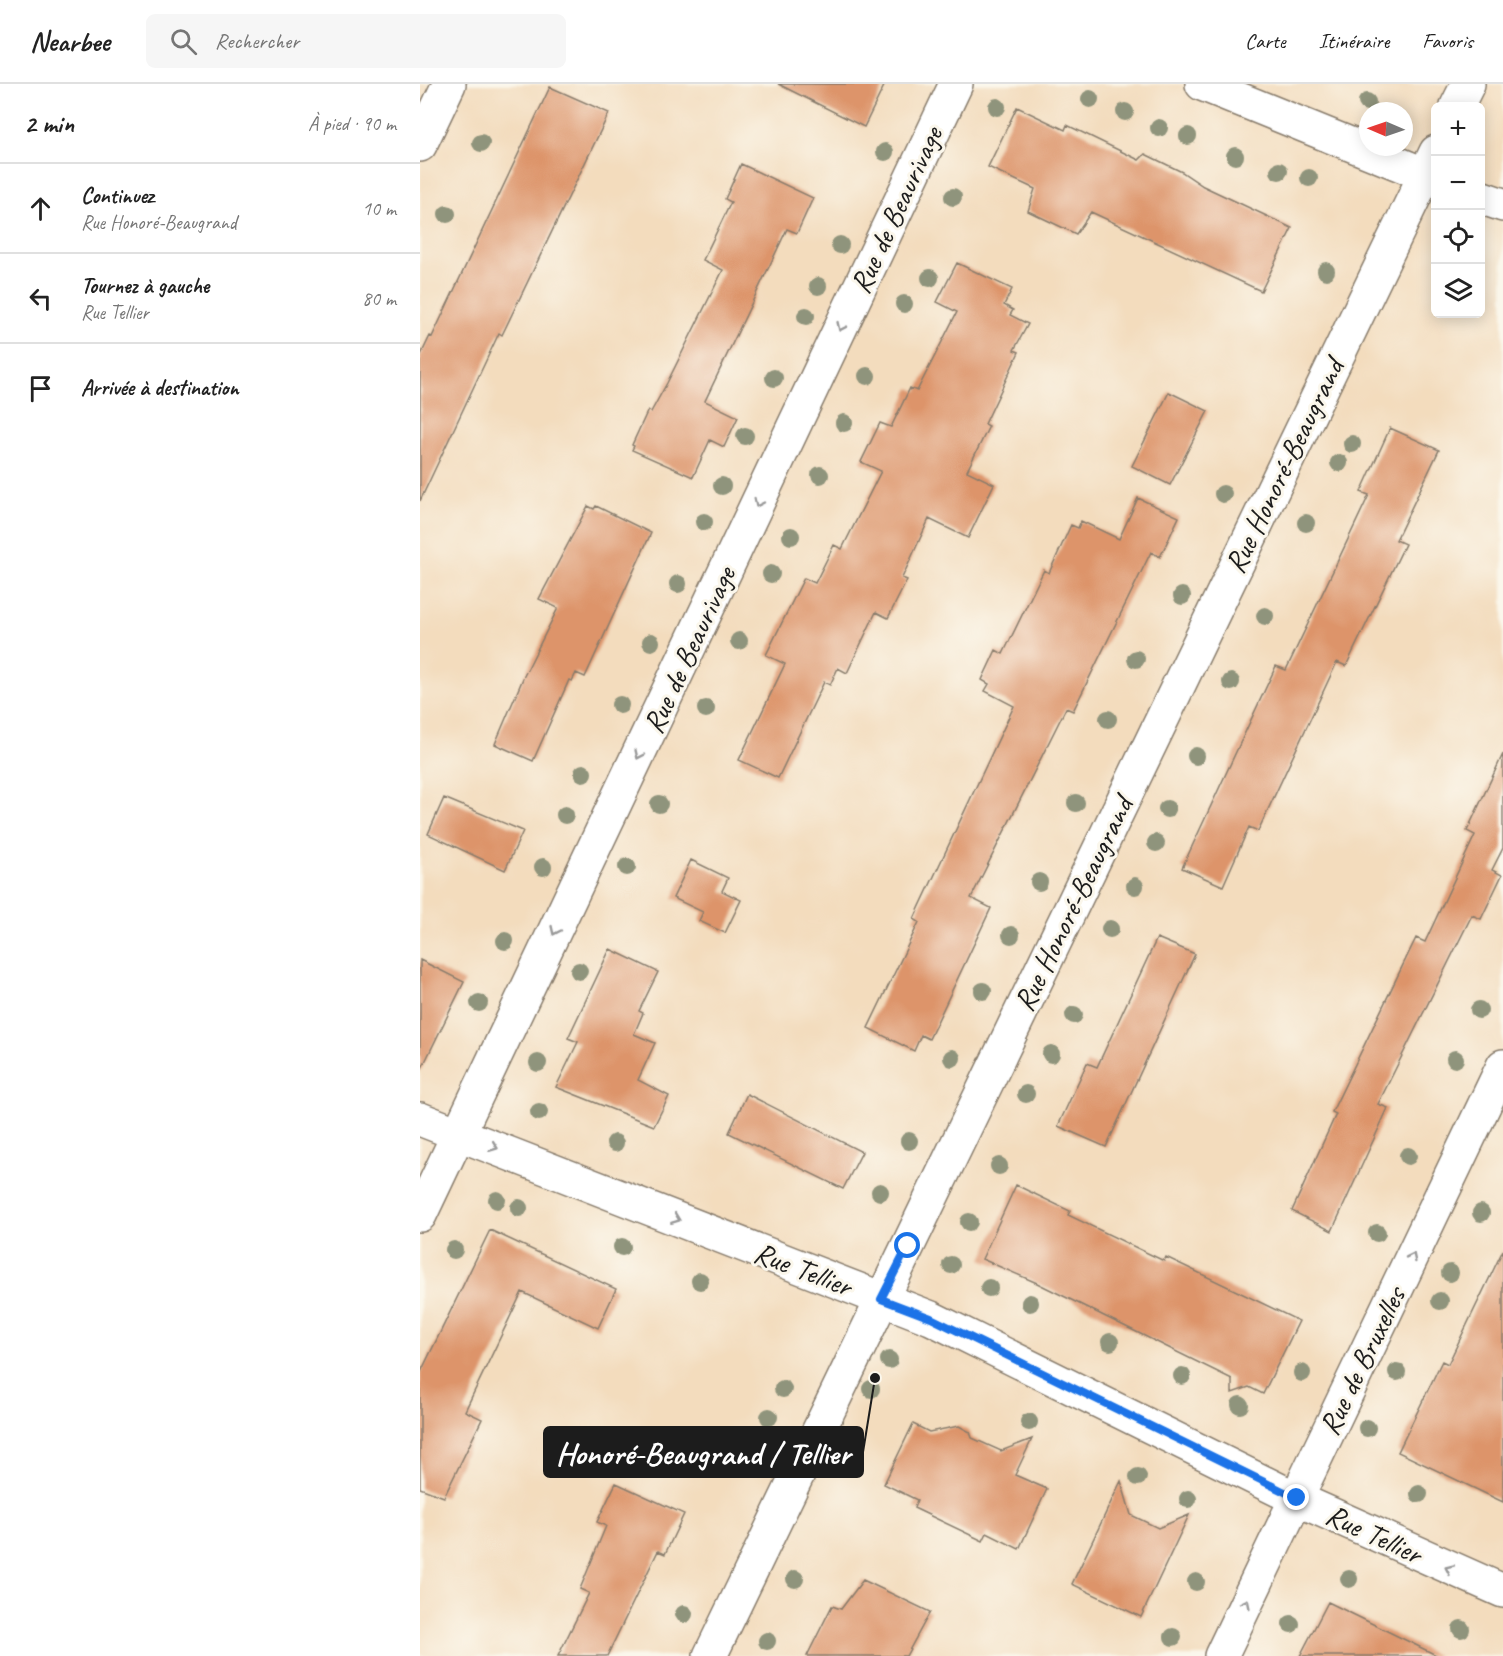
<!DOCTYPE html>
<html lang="fr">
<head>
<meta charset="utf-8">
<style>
	:root { --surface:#fff; --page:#f6f6f6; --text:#222; --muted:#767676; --line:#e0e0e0 }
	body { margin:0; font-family:Caveat,sans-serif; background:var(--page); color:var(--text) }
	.controls { position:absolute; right:18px; top:18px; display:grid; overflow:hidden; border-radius:9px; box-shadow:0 3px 15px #0003 }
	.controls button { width:54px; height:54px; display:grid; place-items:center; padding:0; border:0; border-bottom:2px solid var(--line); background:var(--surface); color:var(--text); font:30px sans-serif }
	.compass { position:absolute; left:939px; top:18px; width:54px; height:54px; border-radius:50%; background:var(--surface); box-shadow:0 3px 15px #0003; rotate:272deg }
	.stop { position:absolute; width:18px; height:18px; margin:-14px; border:4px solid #1a73e8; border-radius:50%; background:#fff }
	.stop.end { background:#1a73e8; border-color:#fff; box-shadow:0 2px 6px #0008 }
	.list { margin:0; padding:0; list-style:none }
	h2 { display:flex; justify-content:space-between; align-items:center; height:78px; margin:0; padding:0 24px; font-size:26px }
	h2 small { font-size:20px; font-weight:400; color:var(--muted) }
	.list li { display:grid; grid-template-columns:39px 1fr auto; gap:18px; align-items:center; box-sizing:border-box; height:90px; padding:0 24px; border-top:2px solid var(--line) }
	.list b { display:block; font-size:22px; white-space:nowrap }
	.list p { margin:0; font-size:20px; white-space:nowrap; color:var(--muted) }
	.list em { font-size:20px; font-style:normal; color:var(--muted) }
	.icon { flex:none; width:33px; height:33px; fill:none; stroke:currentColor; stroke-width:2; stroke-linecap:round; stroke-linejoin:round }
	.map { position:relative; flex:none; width:1083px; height:1572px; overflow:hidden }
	header { display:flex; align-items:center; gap:36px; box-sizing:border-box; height:84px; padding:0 30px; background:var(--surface); border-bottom:2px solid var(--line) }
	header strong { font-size:28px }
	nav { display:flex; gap:33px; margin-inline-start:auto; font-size:21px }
	.search { width:420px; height:54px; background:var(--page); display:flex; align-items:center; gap:15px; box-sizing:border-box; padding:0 21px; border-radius:9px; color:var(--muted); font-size:22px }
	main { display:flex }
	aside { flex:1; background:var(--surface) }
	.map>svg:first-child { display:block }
</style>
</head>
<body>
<header>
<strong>Nearbee</strong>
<div class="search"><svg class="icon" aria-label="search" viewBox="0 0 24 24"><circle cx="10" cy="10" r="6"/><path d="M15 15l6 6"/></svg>Rechercher</div>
<nav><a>Carte</a><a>Itinéraire</a><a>Favoris</a></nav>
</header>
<main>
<aside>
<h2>2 min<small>À pied · 90 m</small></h2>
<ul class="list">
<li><svg class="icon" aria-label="ahead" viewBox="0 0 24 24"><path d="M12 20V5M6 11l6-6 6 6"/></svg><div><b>Continuez</b><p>Rue Honoré-Beaugrand</p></div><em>10 m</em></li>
<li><svg class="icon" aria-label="left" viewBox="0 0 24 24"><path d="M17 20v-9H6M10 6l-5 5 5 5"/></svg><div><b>Tournez à gauche</b><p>Rue Tellier</p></div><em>80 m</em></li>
<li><svg class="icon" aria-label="arrive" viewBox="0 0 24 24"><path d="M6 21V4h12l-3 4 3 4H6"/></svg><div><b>Arrivée à destination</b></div></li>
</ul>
</aside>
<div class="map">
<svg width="1083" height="1572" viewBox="0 0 1083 1572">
	<rect width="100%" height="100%" fill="#fbf7ec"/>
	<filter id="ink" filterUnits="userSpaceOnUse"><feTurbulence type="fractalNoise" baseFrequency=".0167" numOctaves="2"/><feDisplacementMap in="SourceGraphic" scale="12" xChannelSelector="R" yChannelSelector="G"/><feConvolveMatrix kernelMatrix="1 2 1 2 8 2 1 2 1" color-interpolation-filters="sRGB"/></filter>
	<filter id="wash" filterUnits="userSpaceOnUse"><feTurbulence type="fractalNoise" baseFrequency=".008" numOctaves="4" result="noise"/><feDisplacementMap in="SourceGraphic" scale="24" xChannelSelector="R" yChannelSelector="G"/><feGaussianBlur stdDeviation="1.35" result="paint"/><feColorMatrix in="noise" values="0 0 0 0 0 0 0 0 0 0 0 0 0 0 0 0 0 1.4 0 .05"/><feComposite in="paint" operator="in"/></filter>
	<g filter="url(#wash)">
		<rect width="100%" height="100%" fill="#f3dcbd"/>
		<g id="blocks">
			<path fill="#dd946a" d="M358 0H465L444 43Z
				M130 3 189 29 82 251 79 249 0 417V273L10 252 12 253Z
				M597 23 645 46 647 41 719 76 725 70 762 88 783 102 872 144 841 207 671 128 656 150 608 127 615 105 568 83Z
				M321 80 393 114 377 149 367 145 285 317 318 333 304 363 290 356 273 393 212 366 214 362 212 361 228 326 231 328 247 299 303 186 283 176 311 118 305 115Z
				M537 179 592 205 584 221 593 226 590 231 608 240 594 266 599 268 565 340 569 342 547 387 574 400 548 454 509 435 482 494 487 496 468 534 456 528 427 589 418 584 410 601 404 598 358 694 319 676 365 580 346 571 384 494 395 499 414 461 422 465 461 387 441 378 460 339 471 343 490 304 497 307 537 228 517 218Z
				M749 308 788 327 750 401 712 382Z
				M970 344 1019 366 976 456 985 460 926 582 917 578 838 747 829 743 803 802 762 784 856 582 866 586 949 411 941 408Z
				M718 414 759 433 740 473 731 468 653 627 646 624 551 814 571 824 509 955 501 951 494 967 448 944 499 838 494 835 594 622 565 607 569 600 562 596 576 566 583 570 624 486 629 489 651 441 658 444 661 437 699 455Z
				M168 422 174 425 176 422 231 449 165 593 156 589 152 597 149 596 113 677 75 660 104 592 138 524 119 515Z
				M1083 670V764L1072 786 1082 791 1061 835 1052 831 958 1020 968 1024 912 1147 872 1127 916 1030 912 1028 996 854 1005 858 1055 751 1047 747Z
				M24 714 103 747 85 786 8 750Z
				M271 776 308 794 302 807 321 816 305 849 279 837 283 828 253 814Z
				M737 854 775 870 686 1063 638 1042 667 979 677 983Z
				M190 865 238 888 219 927 223 929 214 950 235 959 218 996 249 1012 234 1042 136 1003 158 958 148 954Z
				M0 876 44 898 0 988Z
				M327 1010 442 1068 423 1105 309 1049Z
				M596 1101 650 1127 648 1131 744 1177 746 1173 879 1237 843 1310 829 1303 812 1309V1295L617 1199 562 1175Z
				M70 1146 196 1205 178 1244 102 1208 45 1327 62 1335 24 1413 0 1404V1290Z
				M1083 1166V1418L978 1368 1022 1277 1028 1280Z
				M493 1340 509 1348 539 1342 550 1348 552 1354 581 1367 612 1355 595 1391 627 1405 599 1465 567 1449 563 1457 494 1424 497 1416 464 1400Z
				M701 1397 711 1431 738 1444 769 1431 721 1533 652 1500Z
				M196 1399 264 1430 245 1470 238 1467 187 1572H138L169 1509 160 1505 186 1442 177 1438Z
				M443 1496 510 1528 486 1572H387L412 1522 421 1525Z
				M908 1518 1018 1572H880Z"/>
		</g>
	</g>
	<g filter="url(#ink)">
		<use href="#blocks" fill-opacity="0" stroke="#887c6c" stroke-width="1.5"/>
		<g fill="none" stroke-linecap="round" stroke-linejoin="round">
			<defs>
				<path id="minor" d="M782 0 1016 95
					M0 61 29 0
					M1060 113 1083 121
					M0 1035 511 1234 877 1415 1083 1507
					M0 1131 536 0
					M801 1572 1083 982"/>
				<path id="tertiary" d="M1037 22 1048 0
					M290 1572 1016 68"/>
			</defs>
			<use href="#minor" stroke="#887c6c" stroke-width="36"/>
			<use href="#tertiary" stroke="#887c6c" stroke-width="36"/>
			<use href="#minor" stroke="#fff" stroke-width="33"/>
			<use href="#tertiary" stroke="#fff" stroke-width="33"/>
		</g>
		<g fill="#8f947b">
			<circle cx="670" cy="15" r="9"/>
			<circle cx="947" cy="18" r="9"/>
			<circle cx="577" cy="23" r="9"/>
			<circle cx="705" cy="28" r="9"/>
			<circle cx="739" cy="44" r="9"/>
			<circle cx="768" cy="52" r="9"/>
			<circle cx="61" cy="59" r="9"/>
			<circle cx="465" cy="68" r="9"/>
			<circle cx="815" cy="72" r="9"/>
			<circle cx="859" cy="87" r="9"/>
			<circle cx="889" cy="94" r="9"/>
			<circle cx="533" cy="113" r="9"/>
			<circle cx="27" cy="130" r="9"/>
			<circle cx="420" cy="161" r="9"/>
			<circle cx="906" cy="187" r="9"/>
			<circle cx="510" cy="194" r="9"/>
			<circle cx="398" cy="202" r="9"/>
			<circle cx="484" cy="220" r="9"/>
			<circle cx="386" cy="232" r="9"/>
			<circle cx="447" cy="292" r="9"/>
			<circle cx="354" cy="294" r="9"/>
			<circle cx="424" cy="339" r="9"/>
			<circle cx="325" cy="352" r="9"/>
			<circle cx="932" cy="360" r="9"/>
			<circle cx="919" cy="379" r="9"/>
			<circle cx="400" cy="391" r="9"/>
			<circle cx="302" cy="402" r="9"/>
			<circle cx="803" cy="410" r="9"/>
			<circle cx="284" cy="438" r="9"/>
			<circle cx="886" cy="439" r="9"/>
			<circle cx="371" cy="452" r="9"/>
			<circle cx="351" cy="490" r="9"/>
			<circle cx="258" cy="500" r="9"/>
			<circle cx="762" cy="512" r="9"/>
			<circle cx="845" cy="532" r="9"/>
			<circle cx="319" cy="557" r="9"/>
			<circle cx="231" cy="558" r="9"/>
			<circle cx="716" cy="575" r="9"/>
			<circle cx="811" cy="598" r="9"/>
			<circle cx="200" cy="621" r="9"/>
			<circle cx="286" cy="625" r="9"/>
			<circle cx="688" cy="635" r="9"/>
			<circle cx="776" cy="672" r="9"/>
			<circle cx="163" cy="689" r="9"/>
			<circle cx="656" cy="719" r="9"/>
			<circle cx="239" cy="720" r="9"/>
			<circle cx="747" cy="725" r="9"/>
			<circle cx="145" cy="731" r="9"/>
			<circle cx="736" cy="759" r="9"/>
			<circle cx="123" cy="783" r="9"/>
			<circle cx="207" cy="783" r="9"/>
			<circle cx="619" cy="798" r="9"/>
			<circle cx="715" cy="802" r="9"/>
			<circle cx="690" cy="845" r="9"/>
			<circle cx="591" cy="851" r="9"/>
			<circle cx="85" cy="857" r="9"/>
			<circle cx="159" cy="887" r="9"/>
			<circle cx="563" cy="907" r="9"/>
			<circle cx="59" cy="919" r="9"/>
			<circle cx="1059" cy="926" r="9"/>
			<circle cx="654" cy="931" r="9"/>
			<circle cx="631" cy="970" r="9"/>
			<circle cx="532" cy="974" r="9"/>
			<circle cx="1035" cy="975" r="9"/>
			<circle cx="118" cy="979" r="9"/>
			<circle cx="606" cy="1010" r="9"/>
			<circle cx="119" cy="1028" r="9"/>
			<circle cx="489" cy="1057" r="9"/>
			<circle cx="195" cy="1059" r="9"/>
			<circle cx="988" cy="1072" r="9"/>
			<circle cx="579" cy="1082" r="9"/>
			<circle cx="460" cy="1108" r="9"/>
			<circle cx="77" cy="1116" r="9"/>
			<circle cx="99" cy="1124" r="9"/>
			<circle cx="1061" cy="1129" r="9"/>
			<circle cx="549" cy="1138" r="9"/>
			<circle cx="957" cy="1149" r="9"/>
			<circle cx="202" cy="1163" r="9"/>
			<circle cx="34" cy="1166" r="9"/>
			<circle cx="531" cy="1181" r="9"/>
			<circle cx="1030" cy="1189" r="9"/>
			<circle cx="280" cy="1197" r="9"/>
			<circle cx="569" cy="1204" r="9"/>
			<circle cx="1020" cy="1217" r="9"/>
			<circle cx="610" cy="1219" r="9"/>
			<circle cx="690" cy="1258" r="9"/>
			<circle cx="469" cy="1276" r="9"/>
			<circle cx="977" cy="1288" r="9"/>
			<circle cx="882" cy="1289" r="9"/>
			<circle cx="762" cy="1292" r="9"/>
			<circle cx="363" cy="1305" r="9"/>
			<circle cx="451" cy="1305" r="9"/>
			<circle cx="820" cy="1321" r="9"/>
			<circle cx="349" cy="1333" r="9"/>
			<circle cx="609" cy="1338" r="9"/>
			<circle cx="947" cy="1344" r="9"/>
			<circle cx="718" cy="1393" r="9"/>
			<circle cx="999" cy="1410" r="9"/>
			<circle cx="768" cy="1415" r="9"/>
			<circle cx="375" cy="1495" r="9"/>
			<circle cx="929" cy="1495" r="9"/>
			<circle cx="776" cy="1498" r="9"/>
			<circle cx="264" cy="1530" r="9"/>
			<circle cx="871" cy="1540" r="9"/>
			<circle cx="1041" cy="1545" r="9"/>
			<circle cx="753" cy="1553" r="9"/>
			<circle cx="347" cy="1557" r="9"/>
		</g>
		<defs><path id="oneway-chevron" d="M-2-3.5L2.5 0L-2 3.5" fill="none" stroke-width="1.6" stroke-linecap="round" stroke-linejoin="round" transform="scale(1.5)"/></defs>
		<g stroke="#999">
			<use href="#oneway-chevron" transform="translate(421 243) rotate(115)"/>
			<use href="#oneway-chevron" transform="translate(338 419) rotate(115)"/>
			<use href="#oneway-chevron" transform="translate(219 671) rotate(115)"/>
			<use href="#oneway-chevron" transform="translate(135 847) rotate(115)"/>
			<use href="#oneway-chevron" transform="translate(74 1063) rotate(21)"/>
			<use href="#oneway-chevron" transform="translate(256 1135) rotate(21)"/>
			<use href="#oneway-chevron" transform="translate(992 1173) rotate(-64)"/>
			<use href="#oneway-chevron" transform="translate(1029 1485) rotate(-155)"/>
			<use href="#oneway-chevron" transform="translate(826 1519) rotate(-64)"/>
		</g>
	</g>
	<g fill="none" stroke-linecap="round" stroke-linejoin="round" filter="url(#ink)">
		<path stroke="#1a73e8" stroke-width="8" d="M488 1162 461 1215 511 1234 877 1414"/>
	</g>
	<g text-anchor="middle" stroke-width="6" stroke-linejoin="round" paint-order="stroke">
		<g font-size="30" fill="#1c1c1c" stroke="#fbf7ec">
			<text transform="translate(476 126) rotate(-65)" y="10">Rue de Beaurivage</text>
			<text transform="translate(864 382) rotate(-64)" y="10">Rue Honoré-Beaugrand</text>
			<text transform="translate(269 566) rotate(-65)" y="10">Rue de Beaurivage</text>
			<text transform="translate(653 820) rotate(-64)" y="10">Rue Honoré-Beaugrand</text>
			<text transform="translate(383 1185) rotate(21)" y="10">Rue Tellier</text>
			<text transform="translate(942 1277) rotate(-64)" y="10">Rue de Bruxelles</text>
			<text transform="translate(954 1450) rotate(25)" y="10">Rue Tellier</text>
		</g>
	</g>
	<path fill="none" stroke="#1c1c1c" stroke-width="2" d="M455 1294L443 1368"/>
	<circle fill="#1c1c1c" stroke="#fbf7ec" stroke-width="2" cx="455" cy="1294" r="6"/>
	<rect fill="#1c1c1c" stroke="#1c1c1c" stroke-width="2" x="124" y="1343" width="319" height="50" rx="6"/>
	<g font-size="32" text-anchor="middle" font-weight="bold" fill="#fff">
		<text x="283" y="1380">Honoré-Beaugrand / Tellier</text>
	</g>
</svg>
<div class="controls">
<button>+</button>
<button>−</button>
<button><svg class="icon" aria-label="locate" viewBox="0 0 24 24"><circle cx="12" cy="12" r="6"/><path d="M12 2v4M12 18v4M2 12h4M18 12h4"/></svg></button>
<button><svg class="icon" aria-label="layers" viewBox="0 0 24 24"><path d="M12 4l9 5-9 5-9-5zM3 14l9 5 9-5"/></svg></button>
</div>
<svg class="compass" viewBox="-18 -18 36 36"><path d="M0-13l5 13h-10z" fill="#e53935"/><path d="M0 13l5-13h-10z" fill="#767676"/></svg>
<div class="stop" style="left:488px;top:1162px"></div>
<div class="stop end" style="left:877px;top:1414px"></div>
</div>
</main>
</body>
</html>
